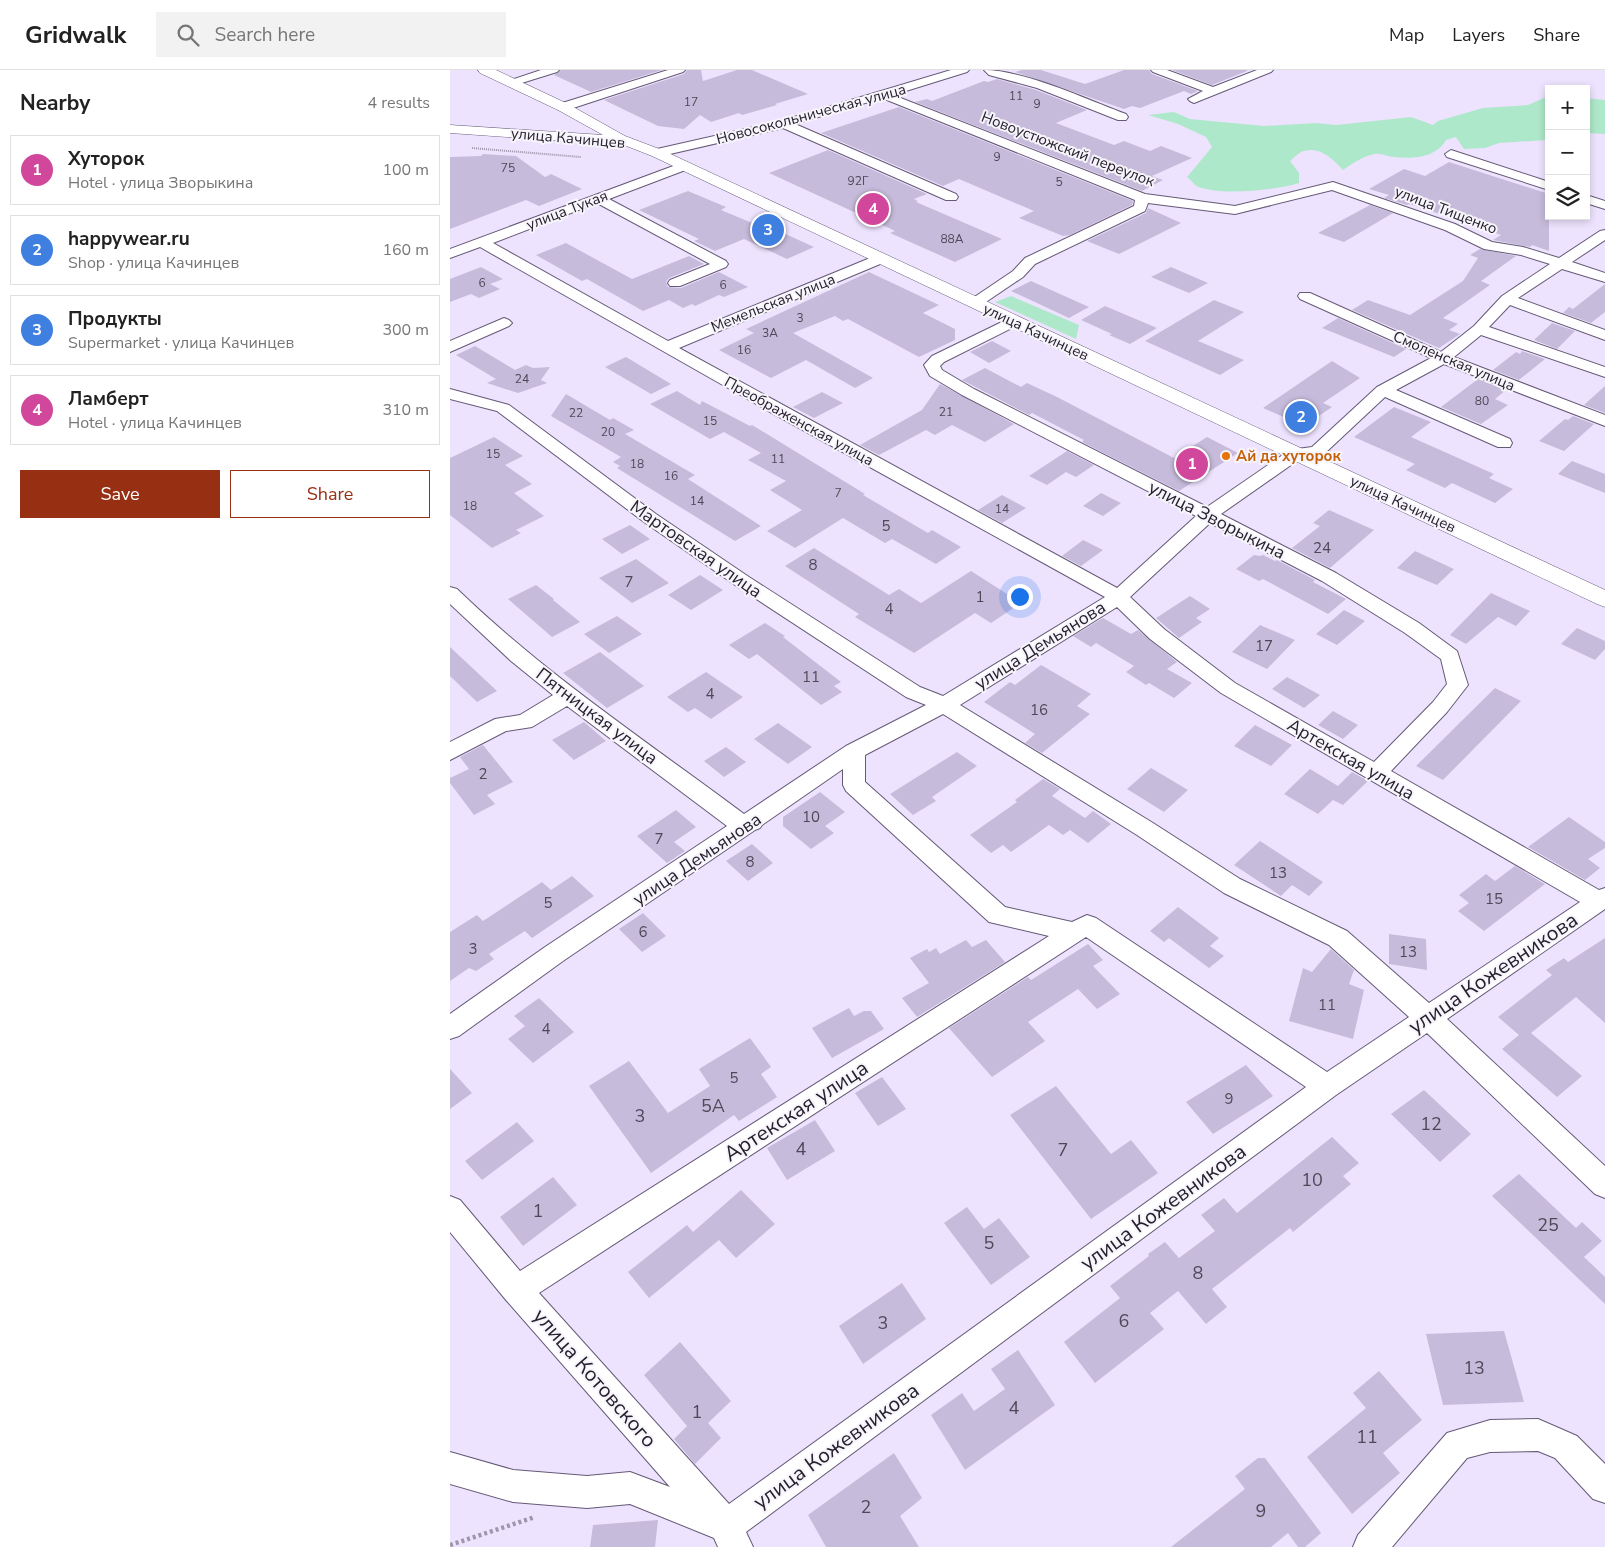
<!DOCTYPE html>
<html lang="en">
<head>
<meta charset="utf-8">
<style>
	:root { --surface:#fff; --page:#f2f2f2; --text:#222; --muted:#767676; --line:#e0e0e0; --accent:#972f13 }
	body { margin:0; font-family:"Nunito Sans",sans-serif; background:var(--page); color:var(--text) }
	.controls { position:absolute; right:15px; top:15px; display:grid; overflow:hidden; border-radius:0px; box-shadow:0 2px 8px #0003 }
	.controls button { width:45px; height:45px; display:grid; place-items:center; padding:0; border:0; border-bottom:1px solid var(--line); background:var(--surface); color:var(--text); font:25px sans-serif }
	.you { position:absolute; left:569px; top:526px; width:18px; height:18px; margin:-12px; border:4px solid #fff; border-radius:50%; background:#1a73e8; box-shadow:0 0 0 8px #1a73e833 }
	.badge { display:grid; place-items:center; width:32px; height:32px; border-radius:50%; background:var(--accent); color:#fff; font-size:16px; font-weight:700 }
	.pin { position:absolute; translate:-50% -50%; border:2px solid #fff; box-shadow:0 1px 5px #0006 }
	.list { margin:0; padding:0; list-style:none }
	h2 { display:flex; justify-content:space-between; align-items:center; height:65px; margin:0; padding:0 20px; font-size:21px }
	h2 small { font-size:16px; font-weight:400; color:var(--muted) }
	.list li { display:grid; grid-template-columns:32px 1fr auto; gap:15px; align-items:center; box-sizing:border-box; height:70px; margin:0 10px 10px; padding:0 10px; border:1px solid var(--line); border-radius:0px }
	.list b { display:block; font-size:19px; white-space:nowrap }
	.list p { margin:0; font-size:16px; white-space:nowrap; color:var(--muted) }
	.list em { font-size:16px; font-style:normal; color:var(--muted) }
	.actions { display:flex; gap:10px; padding:15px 20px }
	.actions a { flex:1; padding:11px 0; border:1px solid var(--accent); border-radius:0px; text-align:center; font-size:18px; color:var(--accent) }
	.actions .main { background:var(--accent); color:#fff }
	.icon { flex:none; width:28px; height:28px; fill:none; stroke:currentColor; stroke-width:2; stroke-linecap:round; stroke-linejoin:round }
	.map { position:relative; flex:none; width:1155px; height:1477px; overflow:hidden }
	header { display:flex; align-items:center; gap:30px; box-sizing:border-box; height:70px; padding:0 25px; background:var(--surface); border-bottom:1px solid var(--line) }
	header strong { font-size:24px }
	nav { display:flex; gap:28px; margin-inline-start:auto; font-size:18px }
	.search { width:350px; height:45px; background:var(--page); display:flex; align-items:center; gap:12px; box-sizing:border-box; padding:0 18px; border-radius:0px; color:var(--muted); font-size:19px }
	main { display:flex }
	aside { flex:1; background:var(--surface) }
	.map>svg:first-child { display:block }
</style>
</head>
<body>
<header>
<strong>Gridwalk</strong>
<div class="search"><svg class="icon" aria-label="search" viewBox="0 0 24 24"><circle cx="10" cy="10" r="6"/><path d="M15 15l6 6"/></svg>Search here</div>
<nav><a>Map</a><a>Layers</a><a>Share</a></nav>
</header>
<main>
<aside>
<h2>Nearby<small>4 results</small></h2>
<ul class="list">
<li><span class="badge" style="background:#d1479c">1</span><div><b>Хуторок</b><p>Hotel · улица Зворыкина</p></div><em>100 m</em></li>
<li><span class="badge" style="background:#3f7fe0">2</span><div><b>happywear.ru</b><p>Shop · улица Качинцев</p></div><em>160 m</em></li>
<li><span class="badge" style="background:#3f7fe0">3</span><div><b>Продукты</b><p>Supermarket · улица Качинцев</p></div><em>300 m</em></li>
<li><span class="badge" style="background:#d1479c">4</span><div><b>Ламберт</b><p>Hotel · улица Качинцев</p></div><em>310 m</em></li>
</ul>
<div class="actions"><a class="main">Save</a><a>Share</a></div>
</aside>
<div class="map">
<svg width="1155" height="1477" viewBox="0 0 1155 1477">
	<rect width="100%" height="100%" fill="#eee3fe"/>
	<path fill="#aee8cb" d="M1096 27H1099L1098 70 1049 73 1035 78 1014 79 1006 67 996 70C986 88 963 89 944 87 938 87 931 83 925 84 913 86 902 94 893 100 883 89 870 76 854 81 849 82 844 88 840 91L849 103V113C826 120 772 126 749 117 745 116 741 110 737 107L762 77 756 67 728 54 698 45 724 42 740 49 814 56 866 53 886 55 961 47 983 55 988 51 1033 38 1078 35Z
		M1136 28 1155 30V64L1136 63Z
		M561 226 629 255 626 269 545 232Z"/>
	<path fill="#c7bbdb" d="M111 0H212L141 22 104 5Z
		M237 0H251L253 11 287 0H302L358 24 325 34 327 35 292 45 289 43 261 52 250 45 234 59 208 56 154 30 234 4Z
		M572 0H591L635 14 674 0H699L702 4 748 21 741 24 734 21 690 38 682 36 674 39 565 2Z
		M722 0H797V1L762 15Z
		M547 9 586 20 637 40 606 53 664 75 674 71 700 81 711 76 742 88 702 106 713 110 692 121 465 32 477 29 482 31 534 11 538 12Z
		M449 37 678 129 683 131 682 135 620 165 613 166 569 148 584 141 509 109 493 116 371 63Z
		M378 80 477 124 464 129 468 131 466 132 552 169 505 192 440 163 445 161 441 159 319 103Z
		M33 84 66 86 95 107 101 104 132 119 89 136 76 130 0 159V87L31 86Z
		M999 92 1099 124V181L1082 175 1080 177 1043 170 1051 165 960 134 957 135 934 128 939 125 919 119 954 99 975 106Z
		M238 121 276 137 271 140 314 158 318 156 364 177 337 189 294 169 265 181 244 171 249 169 189 140Z
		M920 135 943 143 894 172 868 163Z
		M698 138 731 153 669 184 637 171 696 143Z
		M116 173 182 209 239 186 254 194 219 208 216 212 218 217 231 218 269 202 298 217 274 227 269 225 245 236 242 234 233 238 219 230 193 241 137 209 132 211 86 185Z
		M1030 179 1066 186 1031 211 1040 215 993 248 1008 254 999 260 1010 264 989 278 902 240 918 230 960 245 1013 211 1028 188 1020 185Z
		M31 197 53 209 40 214 50 219 29 228 21 224 0 232V209Z
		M721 197 758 213 739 223 701 207Z
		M419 202 489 235 473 243 505 259V270L469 287 398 249 393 251 385 246 343 263 423 308 405 318 356 290 321 308 269 280 304 263 296 259Z
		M581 211 639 237 619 248 561 221Z
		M1155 214V242L1141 253 1113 243 1119 237 1123 239Z
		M764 230 794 242 748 271 794 290 770 305 695 271Z
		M655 236 707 258 680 274 659 265 662 264 631 250Z
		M888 248 956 279 944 287 872 258Z
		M1102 253 1125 261 1107 279 1084 270Z
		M542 271 561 281 539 293 520 282Z
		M25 276 65 300 76 295 83 298 100 297 91 310 97 313 68 323 37 313 46 309 6 285Z
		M1072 281 1095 289 1069 310 1043 300 1066 282 1070 284Z
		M176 287 221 314 201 324 155 297Z
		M882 291 910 308 873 333 882 337 854 356 813 338Z
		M535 298 571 317 577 313 607 327 724 388 757 367 788 383 729 421 632 372 634 370 582 343 579 345 512 310Z
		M1028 309 1056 320 1045 329 1058 335 1031 354 991 337Z
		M490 314 564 354 535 372 502 355 485 365 476 360 429 385 410 375 472 340Z
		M1155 316V343L1134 335Z
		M227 321 250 335 252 331 300 356 302 355 415 424 413 425 478 463 482 460 511 477 486 494 442 469 435 473 393 448 345 478 317 461 352 440 320 420 336 411 298 390 311 383 274 362 260 369 200 334Z
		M372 322 393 333 364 348 343 337Z
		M116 324 160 350 163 348 184 360 175 364 245 405 238 409 311 456 285 471 167 398 170 396 163 392 171 387 101 346Z
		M944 337 981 352 961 367 1044 404 1039 408 1063 419 1045 433 1002 413 995 418 956 400 965 394 904 367Z
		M1123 346 1144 354 1114 381 1089 371 1115 349 1118 350Z
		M44 367 73 386 55 395 82 414 64 423 94 446 66 460 71 463 42 478 0 445V388Z
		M617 381 644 395 626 407 616 402 597 415 579 406Z
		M1122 391 1155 404V423L1108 404Z
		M651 423 671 433 653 446 633 436Z
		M552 425 576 438 552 453 528 440Z
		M879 440 924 460 880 498 842 478 870 456 863 453Z
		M180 455 200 469 172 484 152 469Z
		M633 470 653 480 631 496 612 486Z
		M364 478 439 525 449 519 471 533 521 501 571 533 541 553 525 543 464 583 405 547 409 544 335 496Z
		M965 481 1004 499 987 515 947 498Z
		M804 485 810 486 813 485 825 491 827 490 865 510 863 512 896 529 878 544 813 509 809 511 786 499Z
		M186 489 219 513 182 533 149 508Z
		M250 505 273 520 241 540 218 525Z
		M86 515 104 529 103 530 130 552 102 567 58 529Z
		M1041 523 1080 541 1066 556 1048 547 1016 574 1000 565Z
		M740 526 760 539 746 548 752 552 729 568 706 548Z
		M894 540 915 551 887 575 866 564Z
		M167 546 192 564 159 583 134 564Z
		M653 548 681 564 688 560 727 592 717 599 742 613 724 628 699 613 696 615 676 602 684 596 646 573 641 577 623 566Z
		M315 553 335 566 333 567 391 612 384 616 392 622 371 635 307 584 299 589 279 575Z
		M810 555 845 570 817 599 782 582Z
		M1127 558 1155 571V579L1145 590 1111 574Z
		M0 577 47 621 27 632 0 606Z
		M150 582 194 616 157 638 113 603Z
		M591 595 641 624 627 636 640 644 592 683 575 673 585 664 534 632 560 612 565 615Z
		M256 602 293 627 261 649 245 638 238 642 217 627Z
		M837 607 870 625 854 638 822 619Z
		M1045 618 1071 631 993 710 966 696Z
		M883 641 908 655 893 669 868 655Z
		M134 652 156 671 124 690 102 670Z
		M328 653 362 677 338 694 304 669Z
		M805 655 842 675 821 696 784 676Z
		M33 675 63 712 37 725 45 734 24 745 0 713V708L19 699 10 687Z
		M276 677 296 692 274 707 254 691Z
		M507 682 527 696 482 727 486 731 463 745 440 724Z
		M701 698 738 720 714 742 677 719Z
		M860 699 888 716 902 702 918 711 893 735 883 730 868 744 834 724Z
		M593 709 610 719 602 726 635 748 643 741 661 754 638 773 620 760 613 765 599 755 561 782 553 775 541 783 520 765 567 732 565 730Z
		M370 722 395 742 375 756 384 763 361 779 333 756V747Z
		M226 740 246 757 224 772 235 781 217 793 187 766Z
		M1119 747 1155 772V778L1138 789 1150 798 1135 810 1078 777Z
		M810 771 873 812 859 826 842 815 831 826 784 795Z
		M302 774 323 793 298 811 276 791Z
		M1065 796 1095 814 1034 861 1008 841 1019 833 1009 825 1036 804 1045 811Z
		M122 806 144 826 82 868 75 861 39 884 44 889 26 901 19 898 0 911V862L27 845 33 851 92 812 101 820Z
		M728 837 769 868 760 876 774 886 759 898 719 868 714 872 700 861Z
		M193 843 216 866 192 882 169 859Z
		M939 864 976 869 977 900 939 894Z
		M1155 868V953L1126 927 1081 963 1132 1006 1107 1027 1052 979 1069 965 1048 947 1102 905 1096 900 1114 888 1118 892Z
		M516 870 522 877 536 870 555 892 467 947 452 928 479 913 460 888 477 879 479 882 486 878 490 884Z
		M638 874 653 890 643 896 670 924 647 939 628 919 578 952 595 971 542 1007 499 958 578 907 581 910Z
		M881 879 904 900 899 914 914 920 903 969 839 951 853 898 862 902Z
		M89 928 124 962 83 993 58 969 75 956 64 946Z
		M399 938 404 946 414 941H421L434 959 382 988 362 958Z
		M300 968 321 997 311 1004 327 1027 289 1051 284 1045 201 1103 139 1016 179 991 218 1043 260 1016 249 999Z
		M796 995 823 1026 763 1064 736 1032Z
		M0 999 22 1023 0 1039Z
		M432 1007 456 1039 428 1056 405 1023Z
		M606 1016 661 1084 681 1070 708 1103 641 1149 560 1045Z
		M974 1020 1021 1064 990 1092 941 1044Z
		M365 1050 385 1081 337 1110 317 1078Z
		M67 1052 84 1071 32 1110 15 1091Z
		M882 1067 909 1093 893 1106 901 1114 843 1162 840 1158 762 1219 777 1237 756 1254 728 1221 700 1243 714 1259 645 1313 614 1272 670 1228 660 1216 699 1186 698 1184 715 1172 729 1188 765 1161 751 1145 774 1128 787 1143Z
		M1069 1104 1126 1158 1132 1152 1152 1171 1134 1187 1155 1207V1234L1042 1126Z
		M103 1107 127 1135 73 1176 50 1147Z
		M291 1120 325 1154 286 1188 269 1170 199 1228 178 1202 237 1155 243 1162Z
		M517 1137 534 1159 549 1148 580 1187 541 1215 494 1153Z
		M452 1213 476 1249 413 1294 389 1256Z
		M1054 1261 1074 1332 993 1335 976 1264Z
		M230 1272 281 1331 258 1353 271 1368 245 1394 224 1369 237 1356 194 1305Z
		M568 1280 605 1335 515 1400 481 1345 512 1323 524 1341 555 1319 541 1299Z
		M929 1301 972 1350 933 1383 950 1403 902 1444 857 1387 916 1338 903 1323Z
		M444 1383 472 1428 450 1446 469 1477H376L358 1445Z
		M808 1388H815L871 1463 855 1477H848L838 1463 821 1477H721L795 1419 785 1406Z
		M208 1450 205 1477H140L143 1455Z"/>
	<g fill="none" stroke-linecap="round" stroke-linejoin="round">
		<defs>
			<path id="minor" d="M91 0H109L107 2 62 16 56 13 58 11Z
				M218 0H235L233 2 117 40H109L107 37 109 34Z
				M501 0H519L517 2 443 25 695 124 785 136 883 112 1005 154 1042 172 1073 177 1109 188 1150 161 1155 160V170L1122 192 1155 203V212L1112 199 1068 228 1155 260V270L1060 235 1039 257 1155 297V307L1031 265 1004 287 1155 345V356L994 294 946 320 1060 369 1062 373 1060 377H1048L935 327 873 385 851 388 771 444 886 503 969 553 1007 581 1018 615 997 642 941 701 1149 820 1155 818V839L997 949 1155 1096V1128L1145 1124 977 963 886 1025 296 1462 303 1477H268L264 1468 180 1434 137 1438 63 1432 0 1414V1382L63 1400 137 1406 180 1402 220 1417 56 1230 0 1162V1126L10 1130 70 1201 599 866 539 852 396 721 393 715V699L312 755 310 758 305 760 113 891 9 966 0 969V944L95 877 277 756 117 636 82 657 56 661 0 690V672L45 649 70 645 103 625 61 591 0 534V517L7 519C95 604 196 671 294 744L396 676 476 635 456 627 285 515 194 452 47 341 0 329V319L59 335 206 444 299 507 470 617 493 626 655 527 322 343 30 177 0 188V179L234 92 240 96 238 99 159 129 276 191 278 194 276 197 230 216H220L218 213 220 210 260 194 147 133 43 173 218 271 425 186H435L437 189 435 192 229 278 667 518 746 446 512 325 480 306 474 295 482 286 558 249H568L571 252 568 255 494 292 490 296 492 300 524 319 757 437 840 380 862 377 927 317 981 288 850 229 848 226 850 223H860L991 282 1024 256 1052 226 1100 194 1071 185 1034 179 995 160 882 120 785 144 698 133 695 141 585 194 573 207 530 236H520L518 233 520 230 563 201 575 188 684 136 685 130 432 28 345 54 506 124 508 127 506 130H496L333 58 207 87 201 83 207 79 331 51ZM760 453 872 511 955 563 991 589 997 614 983 632 924 692 785 613 714 559 680 527ZM667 537 700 569 771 623 1130 832 979 933 897 861 790 809 703 753 510 635ZM493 644 687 765 774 823 879 875 959 947 877 1002 646 848 637 845 622 852 555 837 415 712V685ZM636 867 856 1017 279 1434 89 1223Z
				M534 0C574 0 638 30 676 44L678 47 676 50H668L587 18 539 5Z
				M701 0H717L763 17 807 0H823L821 2 744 33 740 31 738 29 753 21 703 2Z
				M1001 80 1099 112V120L997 87 995 84Z
				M1136 125 1155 131V139L1136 133Z
				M54 248 59 250 62 253 59 256 0 282V271Z
				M1088 1349 1127 1366 1155 1394V1433L1143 1429 1105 1388 1088 1381 1040 1382 1017 1388 942 1477H903L908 1465 997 1363 1040 1350Z"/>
			<path id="major" d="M28 0H46L118 34 175 66 212 80 1155 520V537L1147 534 202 86 174 75 0 63V55L153 65 108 40 30 3Z"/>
		</defs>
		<use href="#minor" stroke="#655976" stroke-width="2"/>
		<use href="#major" stroke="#655976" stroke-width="1"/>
		<path stroke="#9e95aa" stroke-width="2" stroke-dasharray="1 1" stroke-linecap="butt" d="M22 78 131 87"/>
		<path stroke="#9e95aa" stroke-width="4.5" stroke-dasharray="3 3" stroke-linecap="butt" d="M0 1475 85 1447"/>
		<use href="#minor" fill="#fff" fill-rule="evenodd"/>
		<use href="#major" fill="#fff" fill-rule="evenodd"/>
	</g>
	<circle fill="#e8710a" stroke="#f7f5fb" stroke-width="2" cx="776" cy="386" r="5"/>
	<g text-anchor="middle" stroke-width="4" stroke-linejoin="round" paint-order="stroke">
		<g font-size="12" fill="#4e4858">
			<text x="566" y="30">11</text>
			<text x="241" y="36">17</text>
			<text x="587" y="38">9</text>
			<text x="547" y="91">9</text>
			<text x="58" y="102">75</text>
			<text x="408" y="115">92Г</text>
			<text x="609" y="116">5</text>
			<text x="502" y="173">88А</text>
			<text x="32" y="217">6</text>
			<text x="273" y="219">6</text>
			<text x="350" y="252">3</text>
			<text x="320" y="267">3А</text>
			<text x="294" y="284">16</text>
			<text x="72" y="313">24</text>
			<text x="1032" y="335">80</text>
			<text x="496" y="346">21</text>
			<text x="126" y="347">22</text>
			<text x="260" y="355">15</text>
			<text x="158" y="366">20</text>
			<text x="43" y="388">15</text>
			<text x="328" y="393">11</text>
			<text x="187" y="398">18</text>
			<text x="221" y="410">16</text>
			<text x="388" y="427">7</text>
			<text x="247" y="435">14</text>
			<text x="20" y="440">18</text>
			<text x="552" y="443">14</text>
		</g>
		<g font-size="15" fill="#26212d" stroke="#f7f5fb">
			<text transform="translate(361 44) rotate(-15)" y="5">Новосокольническая улица</text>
			<text transform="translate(118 68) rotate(5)" y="5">улица Качинцев</text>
			<text transform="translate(618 79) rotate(21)" y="5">Новоустюжский переулок</text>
			<text transform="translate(117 140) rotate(-21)" y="5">улица Тукая</text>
			<text transform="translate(996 140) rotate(21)" y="5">улица Тищенко</text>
			<text transform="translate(323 233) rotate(-22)" y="5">Мемельская улица</text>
			<text transform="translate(586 262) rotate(25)" y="5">улица Качинцев</text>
			<text transform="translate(1004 291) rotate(23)" y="5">Смоленская улица</text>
			<text transform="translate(349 351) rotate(29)" y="5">Преображенская улица</text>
			<text transform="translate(953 434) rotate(25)" y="5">улица Качинцев</text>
		</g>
		<g font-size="15" font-weight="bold" fill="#c56008" stroke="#f7f5fb" text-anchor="start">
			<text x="786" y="391">Ай да хуторок</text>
		</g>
		<g font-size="15" fill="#4e4858">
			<text x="436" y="461">5</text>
			<text x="872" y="483">24</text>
			<text x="363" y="500">8</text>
			<text x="179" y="517">7</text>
			<text x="530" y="532">1</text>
			<text x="439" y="544">4</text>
			<text x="814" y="581">17</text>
			<text x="361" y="612">11</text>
			<text x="260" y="629">4</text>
			<text x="589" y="645">16</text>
			<text x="33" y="709">2</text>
			<text x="361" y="752">10</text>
			<text x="209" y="774">7</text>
			<text x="300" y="797">8</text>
			<text x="828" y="808">13</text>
			<text x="1044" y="834">15</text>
			<text x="98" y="838">5</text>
			<text x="193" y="867">6</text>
			<text x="23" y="884">3</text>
			<text x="958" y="887">13</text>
			<text x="877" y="940">11</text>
			<text x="96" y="964">4</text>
			<text x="284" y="1013">5</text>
			<text x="779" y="1034">9</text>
		</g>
		<g font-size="18" fill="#26212d" stroke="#f7f5fb">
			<text transform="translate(767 450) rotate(27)" y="6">улица Зворыкина</text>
			<text transform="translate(246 479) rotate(35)" y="6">Мартовская улица</text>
			<text transform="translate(590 575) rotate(-32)" y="6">улица Демьянова</text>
			<text transform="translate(147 646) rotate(37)" y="6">Пятницкая улица</text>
			<text transform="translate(901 689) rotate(30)" y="6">Артекская улица</text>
			<text transform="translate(247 789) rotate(-34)" y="6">улица Демьянова</text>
		</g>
		<g font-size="18" fill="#4e4858">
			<text x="263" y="1042">5А</text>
			<text x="190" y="1052">3</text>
			<text x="981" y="1060">12</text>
			<text x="351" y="1085">4</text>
			<text x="613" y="1086">7</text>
			<text x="862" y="1116">10</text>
			<text x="88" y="1147">1</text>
			<text x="1098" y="1161">25</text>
			<text x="539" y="1179">5</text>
			<text x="748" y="1209">8</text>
			<text x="674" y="1257">6</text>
			<text x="433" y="1259">3</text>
			<text x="1024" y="1304">13</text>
			<text x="564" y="1344">4</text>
			<text x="247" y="1348">1</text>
			<text x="917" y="1373">11</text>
			<text x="416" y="1443">2</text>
			<text x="811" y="1447">9</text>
		</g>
		<g font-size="21" fill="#26212d" stroke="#f7f5fb">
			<text transform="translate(1043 903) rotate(-34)" y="7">улица Кожевникова</text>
			<text transform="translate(346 1041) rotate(-33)" y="7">Артекская улица</text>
			<text transform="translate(713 1137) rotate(-36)" y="7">улица Кожевникова</text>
			<text transform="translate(145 1308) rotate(49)" y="7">улица Котовского</text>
			<text transform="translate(386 1376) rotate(-36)" y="7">улица Кожевникова</text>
		</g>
	</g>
</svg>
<div class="controls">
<button>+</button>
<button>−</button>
<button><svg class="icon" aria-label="layers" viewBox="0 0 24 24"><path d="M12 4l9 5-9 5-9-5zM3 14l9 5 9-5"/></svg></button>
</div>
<div class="you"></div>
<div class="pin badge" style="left:742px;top:394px;background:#d1479c">1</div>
<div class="pin badge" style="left:851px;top:347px;background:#3f7fe0">2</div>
<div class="pin badge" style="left:318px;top:160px;background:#3f7fe0">3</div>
<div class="pin badge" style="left:423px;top:139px;background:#d1479c">4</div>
</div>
</main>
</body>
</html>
